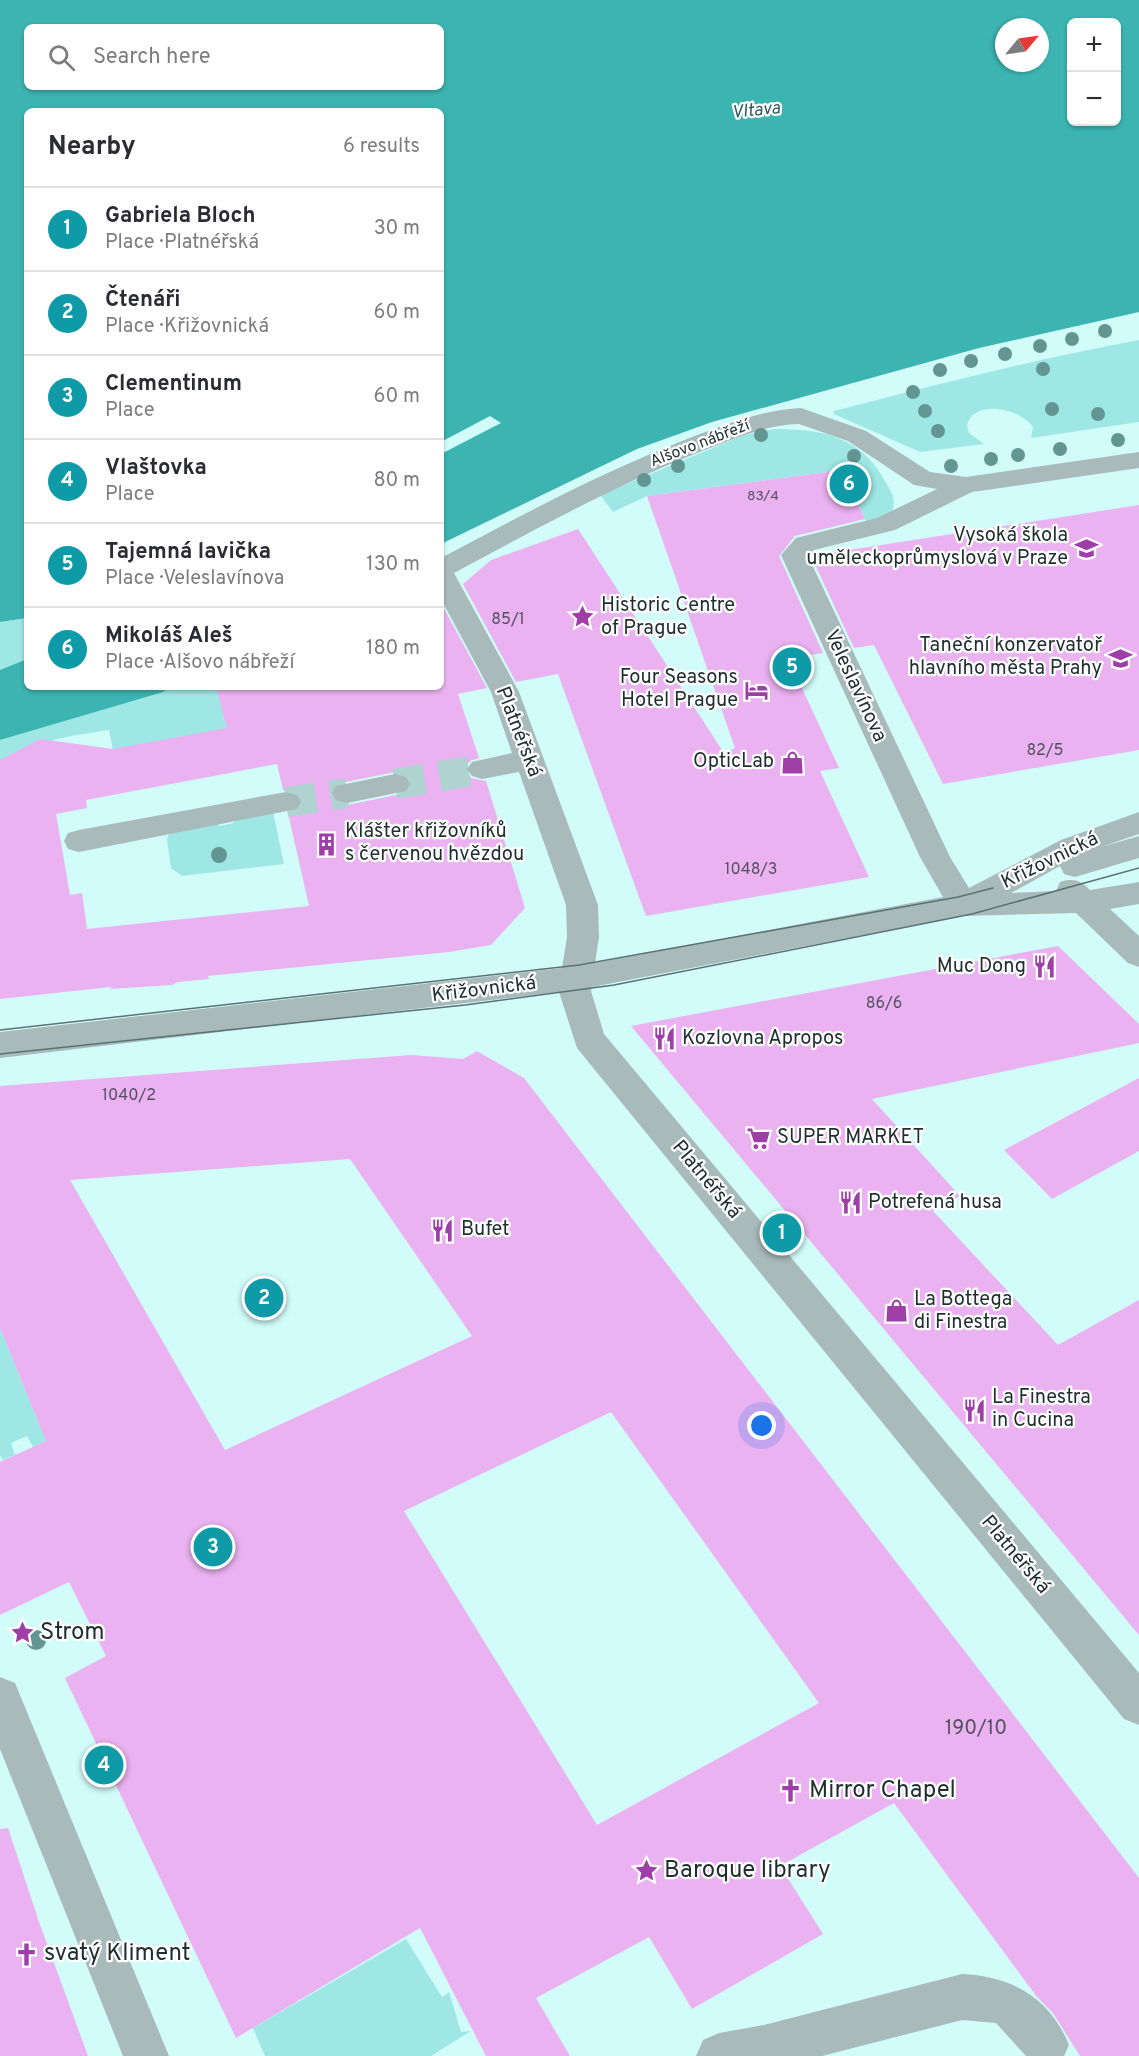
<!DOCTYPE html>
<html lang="en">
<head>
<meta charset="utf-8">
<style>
  body { margin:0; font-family:Overpass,sans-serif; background:#f2f2f3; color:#2b2b33 }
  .controls { position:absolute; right:18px; top:18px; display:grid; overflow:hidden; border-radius:9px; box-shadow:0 2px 4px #0004 }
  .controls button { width:54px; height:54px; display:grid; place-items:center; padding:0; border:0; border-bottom:2px solid #e1e1e2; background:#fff; color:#2b2b33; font:30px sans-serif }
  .compass { position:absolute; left:995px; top:18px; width:54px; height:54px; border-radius:50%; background:#fff; box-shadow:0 2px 4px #0004; rotate:61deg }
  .you { position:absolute; left:762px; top:1426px; width:21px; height:21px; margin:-15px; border:4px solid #fff; border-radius:50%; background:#1a73e8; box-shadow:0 0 0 9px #1a73e833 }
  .badge { display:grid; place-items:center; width:39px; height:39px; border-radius:50%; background:#9e3fa8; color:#fff; font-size:20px; font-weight:700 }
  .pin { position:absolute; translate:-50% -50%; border:3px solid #fff; box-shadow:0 2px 6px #0006 }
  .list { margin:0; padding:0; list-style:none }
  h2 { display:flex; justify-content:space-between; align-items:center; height:78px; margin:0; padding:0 24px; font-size:26px }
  h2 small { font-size:20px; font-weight:400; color:#7c7c81 }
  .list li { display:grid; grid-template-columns:39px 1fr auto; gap:18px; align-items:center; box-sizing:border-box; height:84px; padding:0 24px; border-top:2px solid #e1e1e2 }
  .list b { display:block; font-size:22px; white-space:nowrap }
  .list p { margin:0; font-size:20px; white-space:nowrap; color:#7c7c81 }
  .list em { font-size:20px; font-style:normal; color:#7c7c81 }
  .icon { flex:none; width:33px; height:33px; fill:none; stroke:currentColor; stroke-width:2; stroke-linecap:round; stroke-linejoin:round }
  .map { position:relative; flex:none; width:1139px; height:2056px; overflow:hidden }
  .search { position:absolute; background:#fff; box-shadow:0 2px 4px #0004; left:24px; top:24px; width:420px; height:66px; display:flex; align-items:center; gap:15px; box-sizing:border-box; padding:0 21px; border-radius:9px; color:#7c7c81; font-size:22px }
  .panel { position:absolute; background:#fff; box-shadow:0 2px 4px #0004; left:24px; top:108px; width:420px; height:582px; border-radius:9px }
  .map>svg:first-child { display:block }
  .green { fill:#9ee7e4 }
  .water { fill:#3cb4b1; fill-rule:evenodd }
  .pier { fill:#d2fcfa }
  .building { fill:#eab2f0; fill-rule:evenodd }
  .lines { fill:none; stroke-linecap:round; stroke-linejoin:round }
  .minor-tunnel { stroke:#aed3d1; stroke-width:30; stroke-dasharray:30 15; stroke-linecap:butt }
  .minor { fill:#a8bab9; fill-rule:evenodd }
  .tram { stroke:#5a7271; stroke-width:1.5 }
  .tree { fill:#639593 }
  .labels { text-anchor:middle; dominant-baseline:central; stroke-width:4.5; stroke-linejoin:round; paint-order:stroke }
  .far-number-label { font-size:14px; fill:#52505e }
  .far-street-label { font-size:16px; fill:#1f2f2e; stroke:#fff }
  .number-label { font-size:16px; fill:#52505e }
  .far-water-label { font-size:18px; font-style:italic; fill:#2a5b5a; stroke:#fff }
  .poi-label { font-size:20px; fill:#1f2f2e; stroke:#fff; text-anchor:start }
  .street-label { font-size:20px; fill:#1f2f2e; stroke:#fff }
  .near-number-label { font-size:20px; fill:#52505e }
  .near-poi-label { font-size:24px; fill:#1f2f2e; stroke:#fff; text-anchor:start }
</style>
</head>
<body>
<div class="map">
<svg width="1139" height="2056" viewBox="0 0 1139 2056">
  <rect width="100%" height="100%" fill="#d2fcfa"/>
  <path class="green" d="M 1139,340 L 1139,422 L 1031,438 L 1033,427 C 1021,409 974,398 967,425 L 969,433 L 984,444 L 920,452 L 834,414 L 834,411 C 935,385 1036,359 1139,340 Z
    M 774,429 C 823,429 860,436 885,481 C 891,492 897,499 892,511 L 867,523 L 842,470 L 647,496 L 613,512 L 600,495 L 744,435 Z
    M 27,618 L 27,659 L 0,670 L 0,622 Z
    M 174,687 L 216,687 L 230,728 L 113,750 L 109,730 C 69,736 34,741 0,762 L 0,740 Z
    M 273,812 L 284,864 L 182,876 L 171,868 L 167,839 L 169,834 L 218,823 L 220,826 L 234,823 L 234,820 Z
    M 0,1328 L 46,1441 L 33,1447 L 27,1436 L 11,1443 L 15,1455 L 3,1460 L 0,1455 Z
    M 406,1939 L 442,1997 L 449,1992 L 461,2032 L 471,2031 L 431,2056 L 265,2056 L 253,2028 Z"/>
  <path class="water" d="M 0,0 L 1139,0 L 1139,312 L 979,348 L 712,422 L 637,449 L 441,544 L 441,111 L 27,111 L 27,618 L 0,622 ZM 1072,22 L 1116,22 L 1116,122 L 1072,122 ZM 27,27 L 441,27 L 441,87 L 27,87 ZM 1004,27 L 1040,27 L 1040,63 L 1004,63 Z
    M 27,659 L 27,687 L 170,687 L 163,692 L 0,740 L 0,670 Z"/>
  <path class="pier" d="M 490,416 L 501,423 L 441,454 L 441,442 Z"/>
  <path class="building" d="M 842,470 L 865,519 L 795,536 L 779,556 L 823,653 L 788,658 L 839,768 L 820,771 L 869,877 L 646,916 L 558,674 L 516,682 L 463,584 L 491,560 L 578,529 L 724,753 L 735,748 L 647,496 Z
    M 1139,505 L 1139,750 L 943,784 L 874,645 L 854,648 L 811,556 Z
    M 442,605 L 487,688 L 458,694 L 479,758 L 470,761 L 465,769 L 471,778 L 486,781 L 525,908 L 491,945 L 449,952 L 208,976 L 209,979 L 178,982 L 172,985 L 110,989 L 111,987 L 0,999 L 0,760 L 40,739 L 113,749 L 227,728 L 216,687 L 441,687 ZM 277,764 L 283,790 L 298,793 L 303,801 L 299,810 L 288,813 L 309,906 L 87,929 L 82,893 L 70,895 L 56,814 L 87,808 L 86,800 ZM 395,772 L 407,775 L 412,783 L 406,793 L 347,805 L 335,802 L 330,794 L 336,784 Z
    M 1058,946 L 1139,1024 L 1139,1043 L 872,1099 L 960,1196 L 933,1211 L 1058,1345 L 1139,1300 L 1139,1635 L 631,1026 Z
    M 477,1051 L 524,1078 L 1139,1878 L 1139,2056 L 1080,2056 L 1053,2013 L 1037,1997 L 894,1803 L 780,1866 L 823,1934 L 692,2009 L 649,1937 L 536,1998 L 570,2056 L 486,2056 L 420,1928 L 236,2038 L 65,1678 L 106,1656 L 69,1582 L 0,1615 L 0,1462 L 46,1441 L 0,1328 L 0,1086 L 411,1055 L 463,1059 ZM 350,1159 L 472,1336 L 225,1450 L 70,1180 ZM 611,1412 L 819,1703 L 597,1825 L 404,1511 Z
    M 1139,1078 L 1139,1151 L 1052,1199 L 1004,1150 Z
    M 8,1828 L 39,1922 L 88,2056 L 0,2056 L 0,1829 Z"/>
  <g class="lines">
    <path class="minor-tunnel" d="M 395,784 L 482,769
      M 286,802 L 347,793"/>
    <path class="minor" d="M 801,408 L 866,431 L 930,472 L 966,477 L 1139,452 L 1139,468 L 972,492 L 895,530 L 814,550 L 808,556 L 950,857 L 969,888 L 1061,840 L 1139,812 L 1139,834 L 1101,847 L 1139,836 L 1139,858 L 1075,877 L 1064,874 L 1060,866 L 1011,893 L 1056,891 L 1060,882 C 1073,878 1080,880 1090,890 L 1139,882 L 1139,904 L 1110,909 L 1139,936 L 1139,967 L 1128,963 L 1076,913 L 963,916 L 592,987 L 591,991 L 604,1034 L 1139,1673 L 1139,1725 L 1124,1719 L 577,1048 L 559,992 L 0,1058 L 0,1032 L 562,968 L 567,937 L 566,905 L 519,772 L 482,779 L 472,776 L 467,769 L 472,762 L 512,753 L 491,692 L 441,599 L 441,558 C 522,515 602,472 687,439 C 725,425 760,410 801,408 ZM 799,424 L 848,441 L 914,485 L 937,489 L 877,518 L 796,538 L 781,555 L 920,857 L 943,897 L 595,963 L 599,937 L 598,905 L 519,692 L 454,573 C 536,529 616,485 702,451 C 734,439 764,425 799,424 Z
      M 395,774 L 406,777 L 410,784 L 406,791 L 347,803 L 336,800 L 332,793 L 336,786 Z
      M 286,792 L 297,795 L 301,802 L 297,809 L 79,852 L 68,849 L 64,841 L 68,833 L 79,830 Z
      M 0,1677 L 15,1683 L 169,2056 L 123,2056 L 0,1749 Z
      M 962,1974 C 1012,1976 1050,1998 1069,2045 L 1064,2056 L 1026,2056 L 996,2023 L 962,2020 L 822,2056 L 696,2056 L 703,2040 L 719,2033 L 764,2025 Z"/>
    <path class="tram" d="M 0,1030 L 579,965 L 958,897 L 993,888
      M 0,1054 L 465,1005 L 614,985 L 972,914 L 1139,868"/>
  </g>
  <g class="tree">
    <circle cx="1105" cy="331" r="7"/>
    <circle cx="1072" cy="339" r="7"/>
    <circle cx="1040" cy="346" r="7"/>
    <circle cx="1005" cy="354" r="7"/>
    <circle cx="971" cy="361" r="7"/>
    <circle cx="1043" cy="369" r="7"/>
    <circle cx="940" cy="370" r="7"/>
    <circle cx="913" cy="392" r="7"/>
    <circle cx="1052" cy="409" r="7"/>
    <circle cx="925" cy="411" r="7"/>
    <circle cx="1098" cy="414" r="7"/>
    <circle cx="938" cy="431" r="7"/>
    <circle cx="761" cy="435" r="7"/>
    <circle cx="1118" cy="440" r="7"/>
    <circle cx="1060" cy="449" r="7"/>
    <circle cx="1018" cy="455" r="7"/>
    <circle cx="854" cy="456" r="7"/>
    <circle cx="991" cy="459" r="7"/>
    <circle cx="678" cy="466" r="7"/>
    <circle cx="951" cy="466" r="7"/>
    <circle cx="644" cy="480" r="7"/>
    <circle cx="219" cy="855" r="8"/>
    <circle cx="36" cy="1640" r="10"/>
  </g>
  <defs>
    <symbol id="university-bare" viewBox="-9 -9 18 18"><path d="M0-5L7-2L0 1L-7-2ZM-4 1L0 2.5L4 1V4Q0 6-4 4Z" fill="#9e3fa8" stroke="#fff" stroke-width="2.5" paint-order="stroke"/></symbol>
    <symbol id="sight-bare" viewBox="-9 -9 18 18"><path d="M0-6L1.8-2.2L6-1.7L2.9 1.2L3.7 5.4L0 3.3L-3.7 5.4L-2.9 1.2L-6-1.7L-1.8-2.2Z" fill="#9e3fa8" stroke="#fff" stroke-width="2.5" paint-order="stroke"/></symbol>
    <symbol id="school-bare" viewBox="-9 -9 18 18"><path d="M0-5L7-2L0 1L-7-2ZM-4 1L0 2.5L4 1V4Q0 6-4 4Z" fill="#9e3fa8" stroke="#fff" stroke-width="2.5" paint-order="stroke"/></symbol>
    <symbol id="hotel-bare" viewBox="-9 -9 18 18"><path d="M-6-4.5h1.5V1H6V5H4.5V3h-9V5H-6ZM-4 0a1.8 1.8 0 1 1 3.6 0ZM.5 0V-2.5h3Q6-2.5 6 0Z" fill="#9e3fa8" stroke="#fff" stroke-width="2.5" paint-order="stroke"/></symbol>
    <symbol id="shop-bare" viewBox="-9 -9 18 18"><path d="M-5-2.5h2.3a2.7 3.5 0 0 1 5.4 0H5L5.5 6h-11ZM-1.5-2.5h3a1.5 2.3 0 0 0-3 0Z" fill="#9e3fa8" stroke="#fff" stroke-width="2.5" paint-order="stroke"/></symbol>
    <symbol id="building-bare" viewBox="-9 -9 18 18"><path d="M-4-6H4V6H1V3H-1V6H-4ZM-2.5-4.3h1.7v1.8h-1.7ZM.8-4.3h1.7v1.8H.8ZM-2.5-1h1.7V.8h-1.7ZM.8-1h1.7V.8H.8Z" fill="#9e3fa8" stroke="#fff" stroke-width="2.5" paint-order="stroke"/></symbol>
    <symbol id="restaurant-bare" viewBox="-9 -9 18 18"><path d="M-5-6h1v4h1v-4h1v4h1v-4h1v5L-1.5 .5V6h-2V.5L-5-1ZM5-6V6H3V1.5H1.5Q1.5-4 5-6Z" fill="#9e3fa8" stroke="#fff" stroke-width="2.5" paint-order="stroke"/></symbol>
    <symbol id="supermarket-bare" viewBox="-9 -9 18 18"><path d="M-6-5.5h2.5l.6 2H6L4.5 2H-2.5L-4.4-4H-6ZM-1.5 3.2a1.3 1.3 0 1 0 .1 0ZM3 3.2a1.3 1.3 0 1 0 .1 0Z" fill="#9e3fa8" stroke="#fff" stroke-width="2.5" paint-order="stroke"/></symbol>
    <symbol id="church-bare" viewBox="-9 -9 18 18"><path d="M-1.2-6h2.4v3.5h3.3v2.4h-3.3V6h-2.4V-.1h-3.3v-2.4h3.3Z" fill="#9e3fa8" stroke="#fff" stroke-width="2.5" paint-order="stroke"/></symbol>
  </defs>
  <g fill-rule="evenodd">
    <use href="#university-bare" x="1070" y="532" width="33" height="33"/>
    <use href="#sight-bare" x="566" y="600" width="33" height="33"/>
    <use href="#school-bare" x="1104" y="642" width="33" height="33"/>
    <use href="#hotel-bare" x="740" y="674" width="33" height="33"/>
    <use href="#shop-bare" x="776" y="746" width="33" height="33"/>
    <use href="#building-bare" x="310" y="828" width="33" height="33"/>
    <use href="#restaurant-bare" x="1028" y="950" width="33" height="33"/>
    <use href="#restaurant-bare" x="648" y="1022" width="33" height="33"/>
    <use href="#supermarket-bare" x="742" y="1122" width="33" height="33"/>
    <use href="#restaurant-bare" x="834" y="1186" width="33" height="33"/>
    <use href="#restaurant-bare" x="426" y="1214" width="33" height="33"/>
    <use href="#shop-bare" x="880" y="1294" width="33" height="33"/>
    <use href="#restaurant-bare" x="958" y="1394" width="33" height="33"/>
    <use href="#sight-bare" x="6" y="1616" width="33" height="33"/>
    <use href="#church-bare" x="774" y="1774" width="33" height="33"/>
    <use href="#sight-bare" x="630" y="1854" width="33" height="33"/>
    <use href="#church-bare" x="10" y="1938" width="33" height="33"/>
  </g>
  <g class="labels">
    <g class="far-number-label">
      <text x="763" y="496">83/4</text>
    </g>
    <g class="far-street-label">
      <text transform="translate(700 444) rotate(-21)">Alšovo nábřeží</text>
    </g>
    <g class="number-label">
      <text x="508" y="620">85/1</text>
      <text x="1045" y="751">82/5</text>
      <text x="751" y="870">1048/3</text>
      <text x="884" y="1004">86/6</text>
      <text x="129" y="1096">1040/2</text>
    </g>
    <g class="far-water-label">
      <text transform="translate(756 111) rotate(-6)">Vltava</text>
    </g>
    <g class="poi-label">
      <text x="1068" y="536" text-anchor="end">Vysoká škola<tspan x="1068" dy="23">uměleckoprůmyslová v Praze</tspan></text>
      <text x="601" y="606">Historic Centre<tspan x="601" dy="23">of Prague</tspan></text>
      <text x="1102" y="646" text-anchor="end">Taneční konzervatoř<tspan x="1102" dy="23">hlavního města Prahy</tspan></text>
      <text x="738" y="678" text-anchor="end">Four Seasons<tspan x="738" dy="23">Hotel Prague</tspan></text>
      <text x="774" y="762" text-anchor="end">OpticLab</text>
      <text x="345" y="832">Klášter křižovníků<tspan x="345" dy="23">s červenou hvězdou</tspan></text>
      <text x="1026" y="967" text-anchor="end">Muc Dong</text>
      <text x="682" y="1039">Kozlovna Apropos</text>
      <text x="777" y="1138">SUPER MARKET</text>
      <text x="868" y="1203">Potrefená husa</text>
      <text x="461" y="1230">Bufet</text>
      <text x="914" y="1300">La Bottega<tspan x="914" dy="23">di Finestra</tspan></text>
      <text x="992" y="1398">La Finestra<tspan x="992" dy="23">in Cucina</tspan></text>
    </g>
    <g class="street-label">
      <text transform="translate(855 686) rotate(65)">Veleslavínova</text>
      <text transform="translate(518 732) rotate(69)">Platnéřská</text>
      <text transform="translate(1050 861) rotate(-26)">Křižovnická</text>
      <text transform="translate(484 990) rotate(-7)">Křižovnická</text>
      <text transform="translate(706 1180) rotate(50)">Platnéřská</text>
      <text transform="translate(1015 1555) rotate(50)">Platnéřská</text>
    </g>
    <g class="near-number-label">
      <text x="976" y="1729">190/10</text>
    </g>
    <g class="near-poi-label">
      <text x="40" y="1633">Strom</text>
      <text x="809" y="1791">Mirror Chapel</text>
      <text x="664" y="1871">Baroque library</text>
      <text x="44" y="1954">svatý Kliment</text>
    </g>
  </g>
</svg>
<div class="controls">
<button>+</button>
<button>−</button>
</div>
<svg class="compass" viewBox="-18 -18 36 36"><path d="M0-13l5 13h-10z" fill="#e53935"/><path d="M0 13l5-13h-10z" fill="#7c7c81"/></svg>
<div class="you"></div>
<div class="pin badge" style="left:782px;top:1233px;background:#0f9aa8">1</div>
<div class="pin badge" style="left:264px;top:1298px;background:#0f9aa8">2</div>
<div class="pin badge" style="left:213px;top:1547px;background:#0f9aa8">3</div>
<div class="pin badge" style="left:104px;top:1765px;background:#0f9aa8">4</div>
<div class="pin badge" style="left:792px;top:667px;background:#0f9aa8">5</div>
<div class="pin badge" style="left:849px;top:484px;background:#0f9aa8">6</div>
<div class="search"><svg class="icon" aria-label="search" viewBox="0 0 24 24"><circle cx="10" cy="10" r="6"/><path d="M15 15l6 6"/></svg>Search here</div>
<section class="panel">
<h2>Nearby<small>6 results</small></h2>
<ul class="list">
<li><span class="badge" style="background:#0f9aa8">1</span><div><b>Gabriela Bloch</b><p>Place · Platnéřská</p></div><em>30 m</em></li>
<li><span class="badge" style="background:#0f9aa8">2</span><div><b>Čtenáři</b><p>Place · Křižovnická</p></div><em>60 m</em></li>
<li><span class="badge" style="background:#0f9aa8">3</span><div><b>Clementinum</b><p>Place</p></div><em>60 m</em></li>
<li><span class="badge" style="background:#0f9aa8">4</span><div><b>Vlaštovka</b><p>Place</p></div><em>80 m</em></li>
<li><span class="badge" style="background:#0f9aa8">5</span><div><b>Tajemná lavička</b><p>Place · Veleslavínova</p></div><em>130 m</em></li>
<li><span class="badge" style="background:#0f9aa8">6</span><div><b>Mikoláš Aleš</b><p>Place · Alšovo nábřeží</p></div><em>180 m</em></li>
</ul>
</section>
</div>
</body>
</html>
